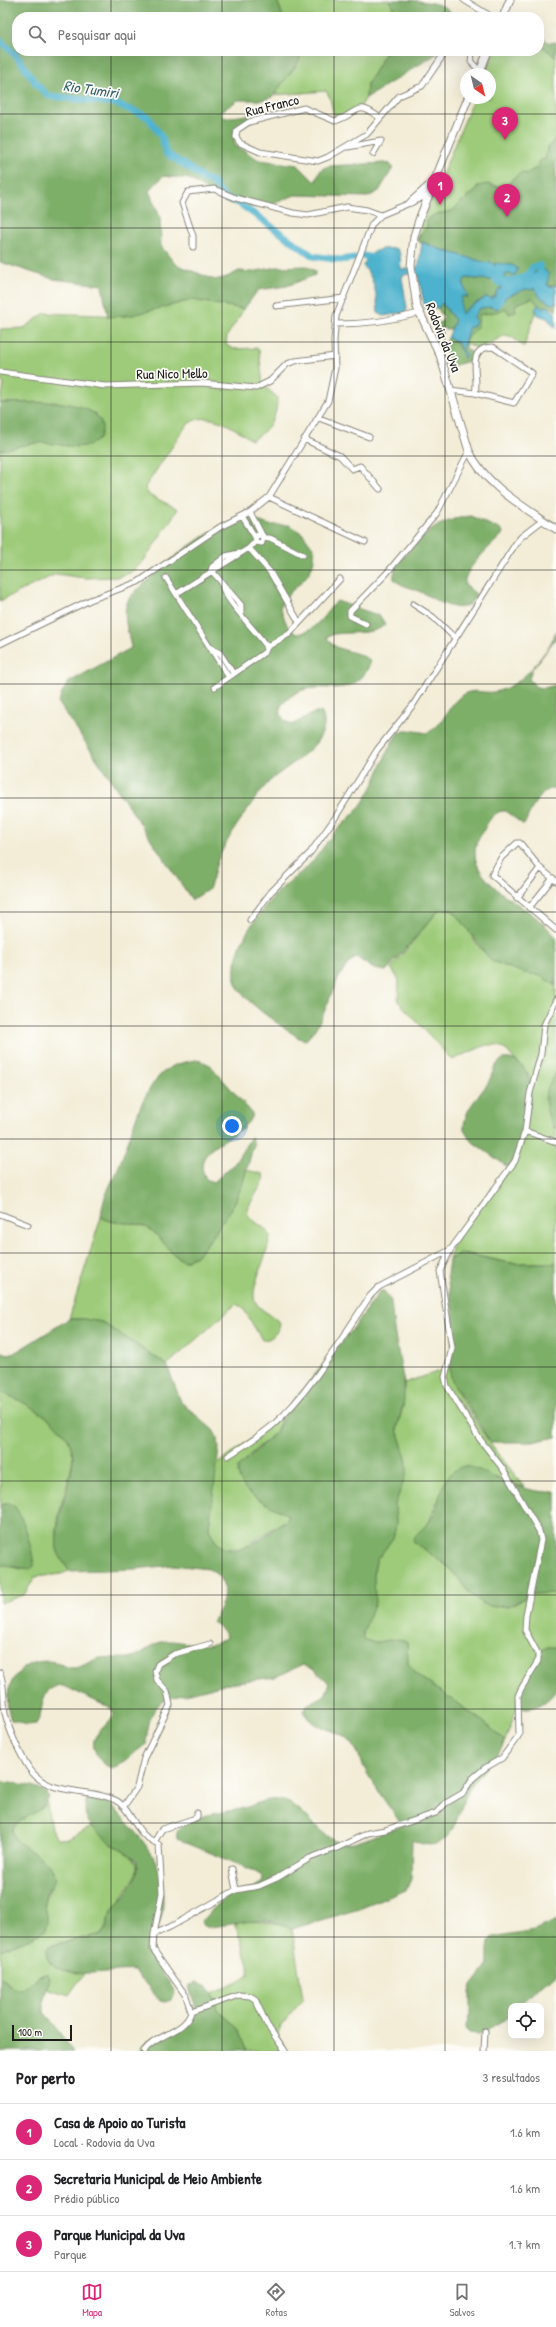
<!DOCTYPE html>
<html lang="pt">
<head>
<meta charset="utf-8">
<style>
  body { margin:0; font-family:"Patrick Hand",sans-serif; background:#f2f2f2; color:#202124 }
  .controls { position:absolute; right:12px; bottom:12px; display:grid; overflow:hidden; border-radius:8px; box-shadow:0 4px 16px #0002 }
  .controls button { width:36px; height:36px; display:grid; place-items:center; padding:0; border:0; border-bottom:1px solid #e0e0e0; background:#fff; color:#202124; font:20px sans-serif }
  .compass { position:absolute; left:460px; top:68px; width:36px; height:36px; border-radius:50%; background:#fff; box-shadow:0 4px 16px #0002; rotate:145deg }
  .scale { position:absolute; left:12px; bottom:10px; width:60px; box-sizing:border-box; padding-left:4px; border:2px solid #1c1c1c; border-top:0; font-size:11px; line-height:14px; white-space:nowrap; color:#1c1c1c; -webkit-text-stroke:3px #fdfcf7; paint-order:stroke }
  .you { position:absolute; left:232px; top:1126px; width:14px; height:14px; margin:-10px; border:3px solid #fff; border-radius:50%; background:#1a73e8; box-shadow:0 0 0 6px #1a73e833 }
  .badge { display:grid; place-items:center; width:26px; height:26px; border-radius:50%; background:#db2777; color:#fff; font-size:13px; font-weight:700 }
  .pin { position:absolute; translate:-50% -33px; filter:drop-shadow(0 1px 2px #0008) }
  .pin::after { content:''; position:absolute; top:21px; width:14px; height:12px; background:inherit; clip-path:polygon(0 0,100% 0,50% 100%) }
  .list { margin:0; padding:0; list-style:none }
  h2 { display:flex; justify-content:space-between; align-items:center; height:52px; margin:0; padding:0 16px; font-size:17px }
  h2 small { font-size:13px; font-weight:400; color:#757577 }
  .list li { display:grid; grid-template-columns:26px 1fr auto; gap:12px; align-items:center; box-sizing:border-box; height:56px; padding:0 16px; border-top:1px solid #e0e0e0 }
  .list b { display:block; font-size:15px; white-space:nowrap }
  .list p { margin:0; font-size:13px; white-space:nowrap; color:#757577 }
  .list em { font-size:13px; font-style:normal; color:#757577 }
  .icon { flex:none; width:22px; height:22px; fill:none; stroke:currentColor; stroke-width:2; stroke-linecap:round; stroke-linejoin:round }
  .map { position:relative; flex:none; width:556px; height:2051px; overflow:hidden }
  .search { position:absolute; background:#fff; box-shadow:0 4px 16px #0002; left:12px; right:12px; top:12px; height:44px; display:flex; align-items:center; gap:10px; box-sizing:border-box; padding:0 14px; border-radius:16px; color:#757577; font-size:15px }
  .sheet { height:220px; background:#fff }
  nav { display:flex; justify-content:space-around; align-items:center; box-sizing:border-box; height:56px; border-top:1px solid #e0e0e0; background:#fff; font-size:11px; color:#757577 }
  nav a { display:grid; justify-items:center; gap:2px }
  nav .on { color:#db2777 }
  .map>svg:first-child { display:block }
  .green { fill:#9dcb79; stroke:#5c744a }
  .forest { fill:#7eaf69; stroke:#4d6642 }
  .water { fill:#4eb2cd; stroke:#356774 }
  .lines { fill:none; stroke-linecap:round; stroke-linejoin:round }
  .river { stroke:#4eb2cd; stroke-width:7 }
  .street-casing { stroke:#88847a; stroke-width:7 }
  .secondary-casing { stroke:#88847a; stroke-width:9 }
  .street { stroke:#fff; stroke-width:5 }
  .secondary { stroke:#fff; stroke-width:7 }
  .grid { fill:none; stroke:#1c1c1c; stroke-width:1; stroke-opacity:0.55 }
  .labels { text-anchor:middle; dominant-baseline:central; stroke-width:3.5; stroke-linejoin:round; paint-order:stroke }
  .street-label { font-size:14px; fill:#1c1c1c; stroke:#fdfcf7 }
  .water-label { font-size:15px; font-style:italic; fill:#32606c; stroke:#fdfcf7 }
</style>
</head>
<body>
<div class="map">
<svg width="556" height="2051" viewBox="0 0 556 2051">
  <rect width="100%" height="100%" fill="#fdfcf7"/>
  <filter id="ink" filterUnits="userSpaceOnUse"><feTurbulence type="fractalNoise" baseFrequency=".025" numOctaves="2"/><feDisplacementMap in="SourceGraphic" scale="8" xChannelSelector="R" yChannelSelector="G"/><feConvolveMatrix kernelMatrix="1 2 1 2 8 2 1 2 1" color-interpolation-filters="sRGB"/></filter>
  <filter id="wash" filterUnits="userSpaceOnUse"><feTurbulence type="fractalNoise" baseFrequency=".012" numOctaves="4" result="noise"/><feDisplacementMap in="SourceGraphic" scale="16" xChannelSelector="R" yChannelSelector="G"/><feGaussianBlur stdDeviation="0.9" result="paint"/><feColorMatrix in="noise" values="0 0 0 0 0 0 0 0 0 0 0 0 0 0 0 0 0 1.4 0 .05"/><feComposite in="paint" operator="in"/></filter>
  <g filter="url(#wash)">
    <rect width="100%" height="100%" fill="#f3edd7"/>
    <path class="green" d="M 277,0 L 389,0 L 394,10 L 392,17 L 283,17 Z
      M 539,43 L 556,58 L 556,137 L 547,148 L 545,160 L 539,160 L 539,167 L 526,174 L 522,172 C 507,190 497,185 477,186 L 475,192 L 467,196 L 465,202 L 463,200 L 452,211 L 434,215 L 427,219 L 427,228 L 417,241 L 421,225 L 474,98 L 490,98 L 490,74 L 484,74 L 494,51 L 539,51 Z
      M 301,51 L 387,51 L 367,84 L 366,98 L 359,109 L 335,121 L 330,98 L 326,91 L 275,95 C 282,79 298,68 301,51 Z
      M 556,280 L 556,311 L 551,306 L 536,310 L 524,347 L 512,337 L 506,335 L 478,349 L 462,341 L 474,316 Z
      M 192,300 L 244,309 L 227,336 L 226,345 L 234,349 L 256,348 L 259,350 L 263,385 L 277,397 C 278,417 268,432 251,440 C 233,426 205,408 186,426 L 145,487 L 149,495 L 178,509 L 143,562 L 130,573 L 117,577 L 85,578 L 56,574 L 0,601 L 0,450 L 38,442 L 47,443 L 97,414 L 61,403 L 0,403 L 4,385 L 0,378 L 0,329 L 24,328 L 45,313 L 127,316 Z
      M 444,908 C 464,911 469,938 482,950 C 500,968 514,969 537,975 C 545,976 549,983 556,985 L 556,1072 L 552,1124 L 556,1131 L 556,1263 L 510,1263 L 465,1253 L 449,1259 L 458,1230 L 509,1168 L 529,1076 L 507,1051 L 498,1045 L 486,1045 L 452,1060 L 398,1001 L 399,980 L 391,968 L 439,910 Z
      M 246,1170 L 263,1174 L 264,1180 L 249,1206 L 247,1213 C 252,1223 265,1225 270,1235 C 270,1252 249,1288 255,1301 C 260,1312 274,1314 280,1324 C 279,1332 270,1341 262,1340 L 243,1308 L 236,1304 L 167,1365 L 102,1322 L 84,1319 L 69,1319 L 101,1217 C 116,1226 131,1220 146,1227 C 162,1234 167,1255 185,1261 L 196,1256 L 215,1234 Z
      M 449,1368 C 457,1405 501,1456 524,1487 L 494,1477 L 436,1503 L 429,1522 L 415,1543 L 436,1557 L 456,1574 L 500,1607 L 515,1604 L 532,1594 L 556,1593 L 556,1647 L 543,1649 L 517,1708 L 505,1741 L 485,1723 L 414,1673 L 408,1663 L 407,1642 C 394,1633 374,1650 363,1637 L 376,1561 L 387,1546 L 396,1526 L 395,1504 L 407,1462 L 397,1429 L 403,1407 L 404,1383 Z
      M 0,1392 C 24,1401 66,1423 72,1450 C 74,1459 71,1468 69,1477 C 63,1500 51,1531 60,1555 C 62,1561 66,1566 69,1571 L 61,1574 L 35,1577 L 24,1595 L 0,1603 L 0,1565 L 22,1569 L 6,1504 L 0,1505 Z
      M 283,1415 L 276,1432 L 247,1457 L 237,1473 L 246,1488 L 289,1515 L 289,1518 L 241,1549 L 224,1548 L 219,1545 L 210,1534 L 209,1527 L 216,1465 Z
      M 47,1804 L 51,1829 L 57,1838 L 68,1839 L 91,1826 L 114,1846 L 131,1856 L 137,1864 L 136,1876 L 109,1917 L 103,1934 L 52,1945 L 49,1962 C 59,1972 71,1973 85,1972 L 69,1995 L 46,1988 L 48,1984 L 43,1974 L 21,1990 L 13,1988 L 0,1976 L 0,1950 L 40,1934 L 45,1930 L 45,1898 L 56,1878 C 46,1852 15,1849 12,1830 C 19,1818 36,1814 47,1804 Z
      M 246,1921 L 284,1924 L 292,1929 L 303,1999 L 281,2026 L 278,2033 L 286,2051 L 248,2051 L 237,2029 L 218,2009 L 212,1993 L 238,1982 L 248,1975 L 248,1964 L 235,1922 Z"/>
    <path class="forest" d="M 0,0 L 277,0 L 283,17 L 17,17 L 17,51 L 301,51 L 300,59 L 295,67 L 272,97 L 262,100 L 238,100 L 220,112 L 224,118 L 248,115 L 251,118 L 234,132 L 235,145 L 259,160 L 298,165 L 315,182 L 320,170 L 328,166 L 384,163 L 390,164 L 393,168 L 379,191 L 368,197 L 295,195 L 271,205 L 244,207 L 224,202 L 190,179 L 163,176 L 149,191 L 160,217 L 161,246 L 175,264 L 215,280 L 227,277 L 239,271 L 252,272 L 277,267 L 307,266 L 315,271 L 315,275 L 287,286 L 258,290 L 244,309 L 192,300 L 133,315 L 108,317 L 102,285 L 53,279 L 0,262 Z
      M 389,0 C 406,0 452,0 452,17 L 392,17 L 394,10 Z
      M 539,27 L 542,37 L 549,43 L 556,42 L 556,58 L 539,43 Z
      M 387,51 L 441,51 L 366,98 L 367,84 Z
      M 556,137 L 556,284 L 549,286 L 539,268 L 537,269 L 535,273 L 527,273 L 524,280 L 502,285 L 492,299 L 486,297 C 478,303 468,305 462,314 L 459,306 L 463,295 L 467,298 L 463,282 L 466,278 L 491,280 L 498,279 L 500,281 L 506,274 L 495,263 L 495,266 L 439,249 L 423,242 L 420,243 L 418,241 C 420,234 421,232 427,228 L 427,219 L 434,215 L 452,211 L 463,200 L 465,202 L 467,196 L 475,192 L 478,186 L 488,184 L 496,187 L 502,186 L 509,184 L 513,178 L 522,172 L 526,174 L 538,167 L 538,162 L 542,159 L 545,160 L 547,150 Z
      M 535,288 L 539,296 L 551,304 L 556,302 L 556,309 L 546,306 L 541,308 L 532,298 L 515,305 L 516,312 L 509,314 L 506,308 C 497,313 488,313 479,315 L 478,326 L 465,341 L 466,348 L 475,355 L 473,360 L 455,365 L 451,369 L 449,367 L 448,357 L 444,351 L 448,338 C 455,340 457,342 459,349 L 464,352 L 462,350 L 465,337 L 469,327 L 476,322 L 474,315 L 479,308 L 491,307 L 497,309 L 504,302 L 505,297 L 526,289 Z
      M 441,303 L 455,320 L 451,329 L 447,330 L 442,327 L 440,335 L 438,324 L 444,319 L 438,309 Z
      M 54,402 C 75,404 113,411 99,439 C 82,454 59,442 39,443 C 26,443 13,449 0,450 L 0,403 Z
      M 471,516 L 503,531 L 502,535 C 493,544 461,571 465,585 L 476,594 C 466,622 435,599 419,591 C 410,587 400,586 394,579 C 390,564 428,530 441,524 C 450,520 461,517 471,516 Z
      M 250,518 L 269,525 L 289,525 L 303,534 L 314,549 C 318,579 288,587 280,607 L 287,625 L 296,634 C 317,632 324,613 337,601 L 380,616 L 385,624 C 375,637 341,630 327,636 L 328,640 C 339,654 359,649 371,662 C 368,668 365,675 359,680 C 335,699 307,673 281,706 C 279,716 284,721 292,725 L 316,712 L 322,713 C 335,742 287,765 270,781 C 254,797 225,841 217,862 C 214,871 213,880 209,889 L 192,900 L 58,702 L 63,691 L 69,682 L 131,648 C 129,635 122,615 127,603 C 129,596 136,591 141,587 C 167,560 212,524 250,518 Z
      M 556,631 L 556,638 L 532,669 L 529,679 L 536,687 L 544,688 L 556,685 L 554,708 L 556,714 L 556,788 C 538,789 531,811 524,825 L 505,811 C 495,810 489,820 485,828 C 480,836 475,844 475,853 C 475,881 515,901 534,916 C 542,922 549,929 556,937 L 556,985 L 538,975 L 524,973 L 491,961 L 455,912 L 451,909 L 439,910 L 386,971 L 374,969 L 356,957 C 330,976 331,1015 306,1040 L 299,1038 C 282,1026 238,999 235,980 C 230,947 262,907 284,886 C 291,880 298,875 305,869 C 317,858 325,843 336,831 C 344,822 354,815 361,805 C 378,783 382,755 398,733 L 409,730 L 427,733 C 444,726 447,706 461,696 C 473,687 482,694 494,692 C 520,688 548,655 556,631 Z
      M 503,1059 C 511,1058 516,1060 522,1066 C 543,1089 520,1143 509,1168 L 470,1140 L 464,1130 C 463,1110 478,1098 488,1083 C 493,1074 493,1065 503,1059 Z
      M 195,1060 L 202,1061 L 210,1065 L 252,1113 C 250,1138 184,1145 207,1180 L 214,1182 L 235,1163 L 251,1137 L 254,1144 L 242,1186 L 234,1204 L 206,1245 L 196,1256 L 185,1261 C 167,1255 162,1234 146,1227 C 131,1220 116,1226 101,1217 C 102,1196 113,1182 120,1163 C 132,1135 140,1090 166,1070 C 174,1064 185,1062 195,1060 Z
      M 556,1072 L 556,1131 C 549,1122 543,1103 546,1092 C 548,1085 553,1079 556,1072 Z
      M 461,1253 L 510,1263 L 556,1263 L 556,1437 L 532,1442 L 490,1442 L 452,1381 L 449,1368 L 454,1323 L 447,1275 L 449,1260 Z
      M 380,1291 L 384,1291 L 391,1301 L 394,1330 L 404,1383 L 404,1400 L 397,1429 L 407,1462 L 407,1473 L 395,1504 L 396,1526 L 393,1538 L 376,1561 L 374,1571 L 375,1603 L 363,1632 L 363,1637 C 374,1650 395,1633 407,1642 L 408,1663 L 414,1673 L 485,1723 L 505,1741 C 497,1760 480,1771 470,1788 C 456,1812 454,1860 412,1840 L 411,1879 L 406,1890 L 359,1909 L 292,1929 C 267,1913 237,1925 209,1927 L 203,1924 L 202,1920 C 210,1912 217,1904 226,1898 C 237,1891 254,1891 263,1881 L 262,1876 L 252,1870 L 177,1839 C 172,1816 227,1812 240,1809 C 257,1805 269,1795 287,1802 C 309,1811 321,1842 347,1844 C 357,1844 391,1829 402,1825 C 390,1808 377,1791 367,1773 C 361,1763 358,1749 349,1740 C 336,1727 311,1731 304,1711 L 307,1705 L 325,1695 L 329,1686 L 328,1682 L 314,1669 L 302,1665 L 275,1677 L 229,1683 L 166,1699 C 149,1710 148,1725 146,1744 L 115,1768 C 107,1768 104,1764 99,1758 C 83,1736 106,1730 114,1714 L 112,1709 L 64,1686 C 37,1685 46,1710 36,1724 L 27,1725 L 11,1720 C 0,1691 15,1661 48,1661 C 57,1661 65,1668 74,1668 C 83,1667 91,1660 100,1658 C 110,1656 123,1660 133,1657 C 145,1653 153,1642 166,1641 C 184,1640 211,1652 226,1637 L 225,1633 L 213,1622 L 223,1601 L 224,1587 L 219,1576 L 209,1569 L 173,1565 L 135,1569 L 69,1571 C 65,1564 59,1557 57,1549 C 55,1537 59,1522 61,1510 C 65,1493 73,1474 73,1456 C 72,1426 24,1401 0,1392 L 0,1351 L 8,1354 L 16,1352 L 69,1319 L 84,1319 L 102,1322 L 167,1365 L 181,1402 L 213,1430 L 218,1439 L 219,1449 L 209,1527 C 212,1542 225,1554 241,1549 C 252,1546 278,1526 289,1518 L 288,1515 C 270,1505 235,1493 238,1467 L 276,1432 L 292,1402 L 352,1330 Z
      M 464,1466 C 476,1467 485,1473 495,1478 C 514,1486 536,1493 556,1492 L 556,1593 L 532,1594 L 509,1606 L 494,1607 L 483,1604 L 470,1594 L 449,1567 L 415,1543 L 413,1539 C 417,1532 425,1528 430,1521 C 442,1502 438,1474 464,1466 Z
      M 6,1504 L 12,1504 C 23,1513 33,1552 34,1566 L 31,1569 L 0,1565 L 0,1505 Z
      M 547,1647 L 556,1647 L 556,1690 C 547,1704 533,1710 517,1708 L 517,1700 L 540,1652 Z
      M 0,1781 C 17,1786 38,1781 49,1797 C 43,1815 20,1815 12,1830 C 15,1849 46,1852 56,1877 C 55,1885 46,1889 45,1897 C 43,1912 54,1922 40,1934 L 0,1950 Z
      M 94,1794 C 106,1798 116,1810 124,1819 C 150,1849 164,1863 163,1905 C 163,1921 152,1935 152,1950 C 153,1966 169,1978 175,1993 L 171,2000 L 165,2002 L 160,2001 L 135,1971 C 109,1968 63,1984 47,1958 L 47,1948 L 52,1945 L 103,1934 C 107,1929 106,1923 109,1917 C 117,1901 145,1879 136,1860 C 118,1845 73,1828 88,1797 Z
      M 556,1921 L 556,1975 L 539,1986 L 519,2006 L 511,2006 L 511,2016 L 479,2034 L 469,2033 L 465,2029 L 470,2014 L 470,1992 L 472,1986 L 488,1965 L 488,1949 L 489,1941 L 493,1937 L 534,1930 Z
      M 47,1973 L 49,1978 L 44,1998 L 44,2012 L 73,2051 L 0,2051 L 0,1976 L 13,1988 L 21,1990 L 38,1977 Z
      M 196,1982 L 207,1987 L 212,1993 L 218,2009 L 237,2029 L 248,2051 L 139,2051 C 151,2031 179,2035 194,2019 L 196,2009 L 189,1987 Z"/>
    <path class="water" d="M 422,242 L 439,249 L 487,263 L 490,261 L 495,266 L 495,263 L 512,265 L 518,269 L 515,275 L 506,274 L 504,281 L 501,282 L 498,279 L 491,280 L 466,278 L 463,282 L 468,298 L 463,295 C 460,300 460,308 462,314 C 468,305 478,304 486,297 L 492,299 L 492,297 L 495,297 L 498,290 L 501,289 L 502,284 L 524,280 L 528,272 L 535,273 L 538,268 L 541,267 L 549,274 L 547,285 L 552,287 L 556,284 L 556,302 L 551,304 L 539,296 L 535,288 L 531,290 L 526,289 L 505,297 L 504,302 L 497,309 L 491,307 L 480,308 L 474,316 L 476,322 L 473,327 L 469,327 L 462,350 L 466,355 L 464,358 L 458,343 L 448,338 L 455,320 L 442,303 L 438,308 L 425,308 L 418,275 L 416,273 L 403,275 L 402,278 L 407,308 L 406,312 L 384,316 L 378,313 C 377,297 375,278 363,266 C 371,250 380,247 397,249 L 400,254 L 401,269 L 415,269 L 419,264 Z
      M 538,305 L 542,308 L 547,306 L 555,312 L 556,329 L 547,318 L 538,315 L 535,309 Z"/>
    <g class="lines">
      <path class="river" d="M 0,40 L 19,59 L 38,86 L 49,96 L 114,103 L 148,117 L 162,138 L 166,153 L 198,174 L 203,179 L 211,181 L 216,187
        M 220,192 L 224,198 L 237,202 L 313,256 L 340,260 L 354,258
        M 364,256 L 377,259
        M 491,273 L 499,283 L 503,283 L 526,277 L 533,267 L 539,265 L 542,276"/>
    </g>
  </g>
  <g filter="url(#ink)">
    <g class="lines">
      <defs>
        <path id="street" d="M 464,0 L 492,17
          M 472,51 L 471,62 L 480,71
          M 380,118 C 355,99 359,114 335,121 L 304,108 L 249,122 L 237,130 L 236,137 L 240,143 L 260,152 L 318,161 L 328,157 L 367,134 L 399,96 L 422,86 L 446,51
          M 348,147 L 381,141 L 373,154
          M 193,247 L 193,236 L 182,203 L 188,192 L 214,189 L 236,198 L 293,213 L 308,215 L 347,207 L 367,210 L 381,215
          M 276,306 L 344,298
          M 335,324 C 364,324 391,321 419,313
          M 0,372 L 105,386 L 201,383 L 256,388 L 270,381 L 287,364 L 295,361 L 335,356
          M 450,390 L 475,393 C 480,378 464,347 493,347 L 532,373 L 514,403 L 475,393
          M 319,418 L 369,437
          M 304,439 L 340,456 L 352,469 L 360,466 L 380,489
          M 269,497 L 365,542
          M 250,512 L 262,535
          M 242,516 L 255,537
          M 264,538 L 270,538 L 303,555
          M 249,548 L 270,572 L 299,622
          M 211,570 L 241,605 L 241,613
          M 211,570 L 212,567 L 226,556 L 239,553
          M 166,578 L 228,676
          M 222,585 C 223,598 258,633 267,647
          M 176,594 L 249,548 L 255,542 L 256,535 L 263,536 L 262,543 L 255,542
          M 413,604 L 433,617 L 455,638
          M 366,624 L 350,616 L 350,611 L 386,574 L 437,513 L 469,451
          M 0,644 L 90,600 L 138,582 L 220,527 L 250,512 L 269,497 L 328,401 L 335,368 L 334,341 L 336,316 L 372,224 L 381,215 L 429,195
          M 211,648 L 220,653 L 233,673
          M 215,687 L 265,652 L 267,647 L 289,634 L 340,579
          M 556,881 L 540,868 L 520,843 L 517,843 L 501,858 L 492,875 L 556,930
          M 517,898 L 540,868
          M 529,908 L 553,878
          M 250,920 L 271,892 L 310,853 L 335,818 L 377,750 L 413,705 L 516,543 L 521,537 L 543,520
          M 525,1131 L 556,1142
          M 0,1214 L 28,1225
          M 228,1456 C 243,1446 259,1437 273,1425 C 310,1393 342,1337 370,1296 L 379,1287 L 450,1250
          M 0,1673 C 5,1685 3,1700 5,1713 C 9,1730 19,1753 29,1768 C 48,1797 87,1787 115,1800 C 128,1806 133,1825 144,1835 C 148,1839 154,1841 159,1845 L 162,1893 L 154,1934 L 153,1949 L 186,1996 L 191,2012
          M 124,1806 L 137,1787 L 144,1758 L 170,1705 L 167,1691 L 157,1680 L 155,1671 L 158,1664 L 174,1654 L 210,1644
          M 154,1842 L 162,1829 L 193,1819 L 197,1817 L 197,1813
          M 232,1869 L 236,1890
          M 154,1934 L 170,1927 L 236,1890 L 259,1886 L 277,1878 L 310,1858 L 337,1848 L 368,1833 L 385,1830 L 436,1813 L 446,1803 L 463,1793 L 472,1779 L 485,1768 L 502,1758 L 519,1735 L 518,1696 L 521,1689 L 538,1661 L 538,1654 L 525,1630 L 526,1615 L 541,1540 L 539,1531 L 503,1469 L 479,1438 L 447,1386 L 445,1377 L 452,1348 L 440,1271 L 451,1249 L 515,1161 L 525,1131 L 530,1093 L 541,1054 L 544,1025 L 556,1000
          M 191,2012 L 239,1995 L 250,1996 L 255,1999 L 267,2025 L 285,2051
          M 144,2051 C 156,2034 185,2033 191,2012
          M 484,2051 L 485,2031"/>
        <path id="secondary" d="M 503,17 L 510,0
          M 479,74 L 488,51
          M 468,98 L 420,217 L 414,236 L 411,266 L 417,307 L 440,355 L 469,451 C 486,487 525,507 556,529
          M 411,202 L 432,183"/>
      </defs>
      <use href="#street" class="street-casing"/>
      <use href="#secondary" class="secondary-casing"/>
      <use href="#street" class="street"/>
      <use href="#secondary" class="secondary"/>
    </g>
  </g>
  <path class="grid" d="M 111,0 L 111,17M 222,0 L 222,17M 334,0 L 334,17M 445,0 L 445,17M 111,51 L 111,2051M 222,51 L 222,2051M 334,51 L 334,2051M 445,51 L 445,2051M 0,114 L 556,114M 0,228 L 556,228M 0,342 L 556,342M 0,456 L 556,456M 0,570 L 556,570M 0,684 L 556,684M 0,798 L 556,798M 0,912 L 556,912M 0,1026 L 556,1026M 0,1139 L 556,1139M 0,1253 L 556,1253M 0,1367 L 556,1367M 0,1481 L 556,1481M 0,1595 L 556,1595M 0,1709 L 556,1709M 0,1823 L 556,1823M 0,1937 L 556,1937"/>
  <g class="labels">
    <g class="street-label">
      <text transform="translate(272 105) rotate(-14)">Rua Franco</text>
      <text transform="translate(444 337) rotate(68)">Rodovia da Uva</text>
      <text transform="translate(172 373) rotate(-1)">Rua Nico Mello</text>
    </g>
    <g class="water-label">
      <text transform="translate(91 89) rotate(8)">Rio Tumiri</text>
    </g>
  </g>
</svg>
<div class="controls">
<button><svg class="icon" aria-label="locate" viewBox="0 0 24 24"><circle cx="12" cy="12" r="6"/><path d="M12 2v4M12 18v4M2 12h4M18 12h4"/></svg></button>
</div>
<svg class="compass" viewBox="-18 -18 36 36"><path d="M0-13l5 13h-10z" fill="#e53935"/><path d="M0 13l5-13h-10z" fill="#757577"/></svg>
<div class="scale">100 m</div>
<div class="you"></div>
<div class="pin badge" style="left:440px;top:205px">1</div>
<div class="pin badge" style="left:507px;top:217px">2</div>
<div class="pin badge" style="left:505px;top:140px">3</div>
<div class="search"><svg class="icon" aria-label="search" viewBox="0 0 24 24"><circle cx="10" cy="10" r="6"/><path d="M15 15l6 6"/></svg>Pesquisar aqui</div>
</div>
<section class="sheet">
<h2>Por perto<small>3 resultados</small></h2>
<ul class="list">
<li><span class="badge">1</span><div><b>Casa de Apoio ao Turista</b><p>Local · Rodovia da Uva</p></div><em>1.6 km</em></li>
<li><span class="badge">2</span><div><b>Secretaria Municipal de Meio Ambiente</b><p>Prédio público</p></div><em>1.6 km</em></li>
<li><span class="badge">3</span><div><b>Parque Municipal da Uva</b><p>Parque</p></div><em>1.7 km</em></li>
</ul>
</section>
<nav>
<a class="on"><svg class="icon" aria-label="map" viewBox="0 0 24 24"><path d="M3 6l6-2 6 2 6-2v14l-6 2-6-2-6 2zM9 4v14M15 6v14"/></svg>Mapa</a>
<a><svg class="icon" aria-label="directions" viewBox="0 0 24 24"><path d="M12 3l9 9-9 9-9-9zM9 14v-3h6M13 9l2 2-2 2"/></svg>Rotas</a>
<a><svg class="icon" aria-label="saved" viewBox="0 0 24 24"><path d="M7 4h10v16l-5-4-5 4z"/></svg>Salvos</a>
</nav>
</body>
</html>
